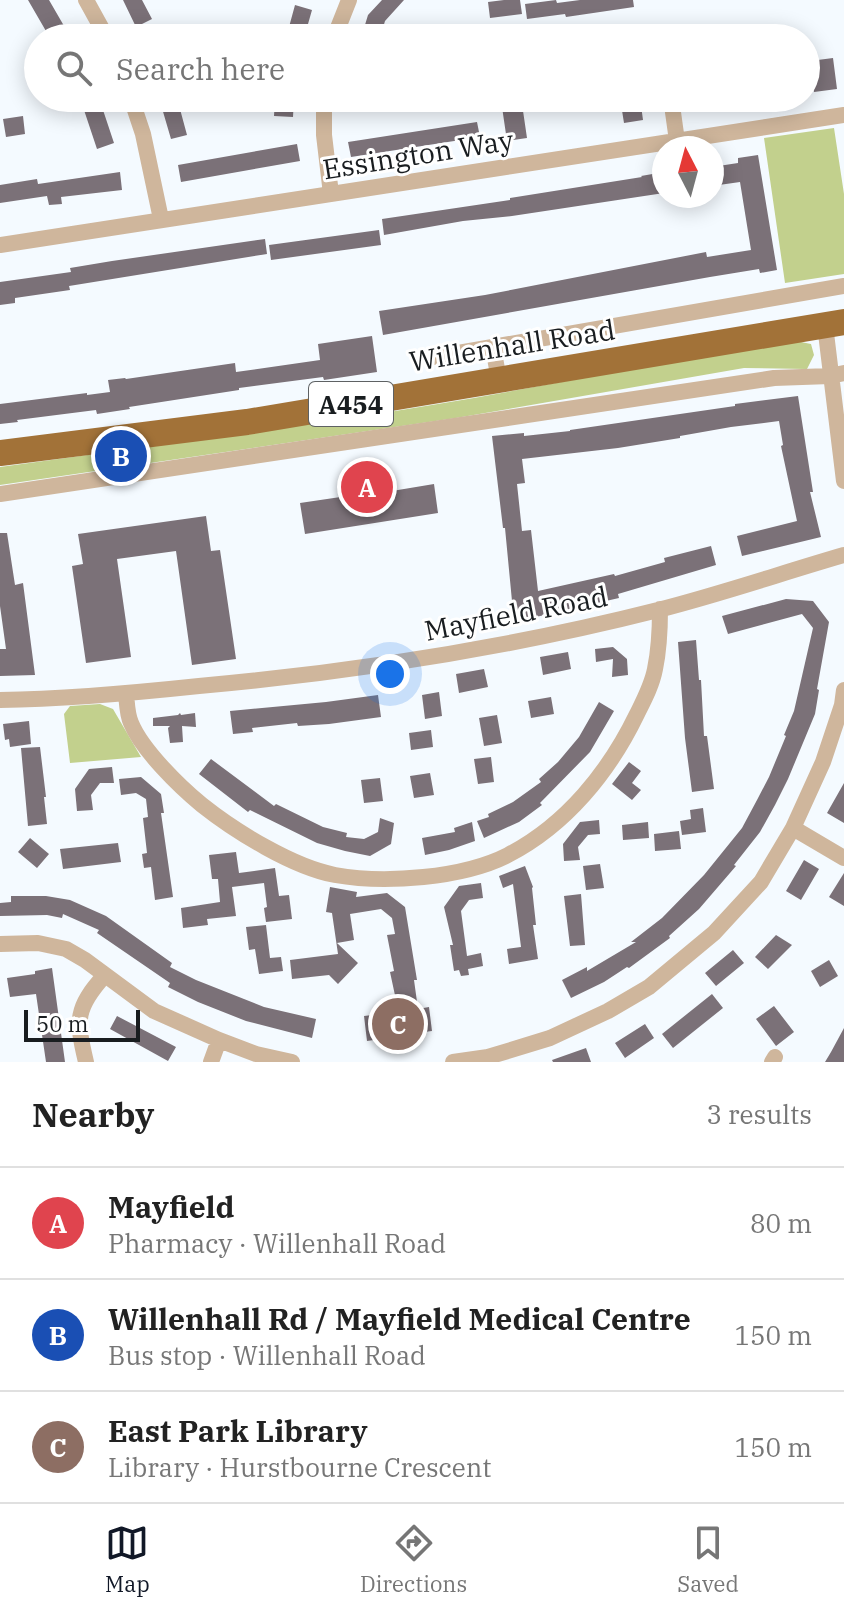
<!DOCTYPE html>
<html lang="en">
<head>
<meta charset="utf-8">
<style>
  body { margin:0; font-family:"IBM Plex Serif",serif; background:#f6f6f6; color:#222 }
  .compass { position:absolute; left:652px; top:136px; width:72px; height:72px; border-radius:50%; background:#fff; box-shadow:0 4px 20px #0003; rotate:354deg }
  .scale { position:absolute; left:24px; bottom:20px; width:116px; box-sizing:border-box; padding-left:8px; border:4px solid #191d20; border-top:0; font-size:22px; line-height:28px; white-space:nowrap; color:#191d20; -webkit-text-stroke:6px #fff; paint-order:stroke }
  .you { position:absolute; left:390px; top:674px; width:28px; height:28px; margin:-20px; border:6px solid #fff; border-radius:50%; background:#1a73e8; box-shadow:0 0 0 12px #1a73e833 }
  .badge { display:grid; place-items:center; width:52px; height:52px; border-radius:50%; background:#111827; color:#fff; font-size:26px; font-weight:700 }
  .pin { position:absolute; translate:-50% -50%; border:4px solid #fff; box-shadow:0 2px 8px #0006 }
  .list { margin:0; padding:0; list-style:none }
  h2 { display:flex; justify-content:space-between; align-items:center; height:104px; margin:0; padding:0 32px; font-size:34px }
  h2 small { font-size:26px; font-weight:400; color:#767676 }
  .list li { display:grid; grid-template-columns:52px 1fr auto; gap:24px; align-items:center; box-sizing:border-box; height:112px; padding:0 32px; border-top:2px solid #e0e0e0 }
  .list b { display:block; font-size:30px; white-space:nowrap }
  .list p { margin:0; font-size:26px; white-space:nowrap; color:#767676 }
  .list em { font-size:26px; font-style:normal; color:#767676 }
  .icon { flex:none; width:44px; height:44px; fill:none; stroke:currentColor; stroke-width:2; stroke-linecap:round; stroke-linejoin:round }
  .map { position:relative; flex:none; width:844px; height:1062px; overflow:hidden }
  .search { position:absolute; background:#fff; box-shadow:0 4px 20px #0003; left:24px; right:24px; top:24px; height:88px; display:flex; align-items:center; gap:20px; box-sizing:border-box; padding:0 28px; border-radius:44px; color:#767676; font-size:30px }
  .sheet { height:440px; background:#fff }
  nav { display:flex; justify-content:space-around; align-items:center; box-sizing:border-box; height:112px; border-top:2px solid #e0e0e0; background:#fff; font-size:22px; color:#767676 }
  nav a { display:grid; justify-items:center; gap:4px }
  nav .on { color:#111827 }
  .map>svg:first-child { display:block }
  .green { fill:#c2d08d }
  .building { fill:#7b7178 }
  .lines { fill:none; stroke-linecap:round; stroke-linejoin:round }
  .minor { stroke:#cfb69c; stroke-width:16 }
  .trunk { stroke:#a27238; stroke-width:26 }
  .labels { text-anchor:middle; dominant-baseline:central; stroke-width:6; stroke-linejoin:round; paint-order:stroke }
  .shield { fill:#fff; stroke:#5e6163; stroke-width:2 }
  .shield-label { font-size:26px; font-weight:bold; fill:#191d20 }
  .street-label { font-size:28px; fill:#191d20; stroke:#fff }
</style>
</head>
<body>
<div class="map">
<svg width="844" height="1062" viewBox="0 0 844 1062">
  <rect width="100%" height="100%" fill="#f4faff"/>
  <path class="green" d="M 834,128 L 844,194 L 844,274 L 785,283 L 764,138 Z
    M 796,341 L 811,344 L 814,355 L 807,369 L 744,368 L 456,418 L 0,485 L 0,467 C 146,447 293,428 438,404 C 557,384 676,359 796,341 Z
    M 100,704 L 113,709 L 141,757 L 70,763 L 64,714 L 70,706 Z"/>
  <path class="building" d="M 28,0 L 49,0 L 71,38 L 50,38 Z
    M 123,0 L 142,0 L 152,19 L 136,27 Z
    M 382,0 L 404,0 L 385,21 L 380,38 L 361,38 L 368,15 Z
    M 504,0 L 520,0 L 522,14 L 490,18 L 488,2 Z
    M 556,0 L 557,3 L 580,0 L 633,0 L 634,7 L 566,17 L 565,14 L 527,19 L 525,4 Z
    M 295,5 L 312,10 L 304,38 L 286,38 Z
    M 703,25 L 705,38 L 664,38 L 664,31 Z
    M 833,58 L 837,89 L 814,92 L 810,61 Z
    M 80,98 L 99,98 L 114,143 L 97,149 Z
    M 159,98 L 177,98 L 187,135 L 171,139 Z
    M 275,98 L 294,98 L 293,117 L 274,116 Z
    M 620,98 L 640,98 L 643,120 L 624,123 Z
    M 697,98 L 735,98 L 735,105 L 699,111 Z
    M 522,104 L 527,138 L 507,141 L 502,107 Z
    M 23,116 L 25,134 L 6,137 L 3,119 Z
    M 477,122 L 480,137 L 351,157 L 348,142 Z
    M 297,144 L 300,161 L 181,182 L 178,165 Z
    M 758,155 L 777,270 L 760,273 L 759,269 L 710,277 L 383,335 L 379,311 L 485,295 L 706,252 L 707,257 L 751,250 L 740,182 L 712,186 L 712,167 L 738,163 L 738,158 Z
    M 120,172 L 122,190 L 61,197 L 62,204 L 49,205 L 47,196 L 0,203 L 0,185 L 37,179 L 38,184 Z
    M 664,172 L 664,193 L 512,216 L 463,221 L 384,235 L 382,219 L 510,200 L 510,198 L 642,177 L 641,176 Z
    M 379,230 L 381,245 L 271,260 L 269,245 Z
    M 265,239 L 267,254 L 69,286 L 70,290 L 15,298 L 15,303 L 0,305 L 0,282 L 71,272 L 70,268 L 112,261 Z
    M 372,336 L 377,372 L 324,380 L 323,377 L 239,388 L 239,390 L 129,407 L 130,409 L 97,414 L 96,410 L 17,420 L 18,422 L 0,424 L 0,404 L 87,393 L 87,395 L 110,392 L 108,380 L 125,378 L 126,379 L 235,363 L 236,372 L 320,360 L 318,344 Z
    M 798,396 L 813,492 L 810,492 L 821,537 L 742,556 L 737,536 L 797,521 L 781,446 L 783,445 L 779,421 L 731,427 L 680,436 L 680,438 L 618,448 L 522,459 L 525,483 L 517,484 L 522,531 L 531,530 L 538,591 L 614,574 L 615,576 L 665,562 L 664,558 L 711,546 L 716,565 L 618,594 L 619,598 L 514,622 L 505,528 L 503,528 L 492,436 L 524,433 L 524,436 L 570,431 L 570,430 L 735,406 L 735,404 Z
    M 378,482 L 380,493 L 434,484 L 438,513 L 305,534 L 300,503 L 354,495 L 353,486 Z
    M 206,516 L 211,551 L 220,550 L 236,659 L 192,665 L 176,551 L 117,559 L 131,657 L 86,663 L 72,566 L 83,564 L 78,534 Z
    M 0,533 L 7,533 L 15,585 L 23,583 L 35,675 L 0,676 L 0,649 L 6,649 L 0,606 Z
    M 786,599 L 813,601 L 829,622 L 817,689 L 819,690 L 815,714 L 788,779 L 775,805 L 760,832 L 734,865 L 736,866 L 699,909 L 669,936 L 670,938 L 629,968 L 627,967 L 604,982 L 571,998 L 562,980 L 587,967 L 587,971 L 636,942 L 631,942 L 662,918 L 704,875 L 742,828 L 757,800 L 769,777 L 786,736 L 784,735 L 794,711 L 813,628 L 802,614 L 728,634 L 722,616 Z
    M 696,640 L 699,680 L 701,680 L 704,736 L 707,736 L 714,789 L 692,792 L 685,738 L 678,642 Z
    M 613,647 L 627,659 L 628,675 L 612,677 L 613,659 L 596,662 L 595,649 Z
    M 568,652 L 571,669 L 543,675 L 540,657 Z
    M 484,669 L 488,687 L 459,693 L 456,674 Z
    M 439,692 L 442,716 L 425,719 L 422,695 Z
    M 378,695 L 381,717 L 329,724 L 298,726 L 297,723 L 252,728 L 253,732 L 233,734 L 230,711 L 326,702 Z
    M 551,697 L 554,714 L 531,718 L 528,701 Z
    M 599,702 L 614,711 L 590,752 L 540,803 L 542,805 L 519,822 L 484,838 L 477,821 L 489,817 L 488,814 L 513,802 L 541,782 L 539,779 L 558,762 L 579,737 Z
    M 180,713 L 181,715 L 195,713 L 196,727 L 182,726 L 183,742 L 170,743 L 168,728 L 170,726 L 153,726 L 153,718 L 178,715 Z
    M 497,715 L 502,743 L 484,746 L 479,718 Z
    M 29,721 L 31,744 L 10,747 L 9,739 L 5,740 L 3,724 Z
    M 431,730 L 433,747 L 411,750 L 409,733 Z
    M 40,747 L 46,797 L 44,797 L 47,824 L 28,826 L 21,748 Z
    M 491,757 L 494,782 L 478,784 L 474,759 Z
    M 211,759 L 274,806 L 276,804 L 323,827 L 347,833 L 346,837 L 364,839 L 378,832 L 380,818 L 394,823 L 391,844 L 370,856 L 345,851 L 317,843 L 250,810 L 248,812 L 199,774 Z
    M 629,762 L 641,771 L 632,783 L 641,790 L 632,800 L 612,784 Z
    M 112,767 L 114,783 L 100,783 L 91,795 L 93,810 L 77,811 L 75,789 L 89,769 Z
    M 430,773 L 434,795 L 414,798 L 410,776 Z
    M 141,777 L 161,794 L 164,813 L 161,813 L 173,897 L 155,900 L 151,867 L 144,868 L 142,854 L 147,853 L 143,818 L 148,817 L 146,799 L 136,793 L 121,795 L 119,779 Z
    M 380,778 L 383,801 L 364,803 L 361,780 Z
    M 844,783 L 844,823 L 827,813 Z
    M 703,808 L 706,832 L 682,835 L 680,821 L 691,819 L 690,810 Z
    M 599,820 L 600,834 L 588,835 L 578,847 L 580,860 L 564,861 L 563,844 L 580,822 Z
    M 472,822 L 475,841 L 449,850 L 425,855 L 422,838 L 455,832 L 454,828 Z
    M 648,822 L 649,838 L 623,840 L 622,825 Z
    M 679,831 L 681,849 L 655,851 L 654,834 Z
    M 30,838 L 49,854 L 37,868 L 18,852 Z
    M 118,843 L 121,862 L 63,869 L 60,849 Z
    M 236,852 L 239,873 L 275,868 L 279,896 L 289,895 L 292,919 L 266,922 L 264,908 L 267,907 L 264,883 L 232,887 L 236,916 L 207,919 L 208,925 L 183,928 L 181,908 L 220,902 L 218,879 L 212,879 L 209,855 Z
    M 804,860 L 819,869 L 801,900 L 786,891 Z
    M 600,864 L 604,888 L 586,890 L 583,866 Z
    M 525,866 L 533,887 L 532,888 L 536,925 L 533,925 L 538,959 L 509,964 L 507,949 L 521,947 L 513,884 L 503,888 L 499,876 Z
    M 844,873 L 844,906 L 829,897 Z
    M 481,883 L 483,898 L 469,900 L 461,911 L 467,956 L 481,953 L 483,966 L 468,969 L 469,975 L 461,976 L 459,970 L 454,971 L 450,945 L 453,945 L 444,907 L 459,886 Z
    M 330,887 L 357,892 L 356,897 L 387,893 L 405,907 L 417,980 L 414,980 L 418,1009 L 429,1007 L 432,1031 L 416,1033 L 416,1040 L 403,1042 L 402,1036 L 367,1041 L 364,1016 L 381,1014 L 380,1007 L 395,1005 L 396,1000 L 390,972 L 394,971 L 387,935 L 395,934 L 392,918 L 381,909 L 350,914 L 354,940 L 337,943 L 358,963 L 338,984 L 329,975 L 292,979 L 290,960 L 338,954 L 332,913 L 326,912 Z
    M 581,894 L 585,945 L 570,946 L 564,896 Z
    M 11,896 L 46,896 L 70,900 L 106,916 L 172,963 L 170,967 L 196,980 L 264,1007 L 316,1019 L 312,1038 L 246,1021 L 198,1002 L 168,987 L 170,983 L 97,933 L 99,930 L 63,914 L 62,918 L 47,915 L 0,916 L 0,903 L 11,902 Z
    M 266,925 L 270,958 L 281,957 L 283,971 L 259,974 L 255,949 L 249,950 L 246,927 Z
    M 776,935 L 792,945 L 768,969 L 755,957 Z
    M 733,950 L 744,963 L 716,986 L 705,973 Z
    M 829,960 L 838,976 L 820,987 L 811,971 Z
    M 52,968 L 65,1062 L 46,1062 L 36,994 L 10,997 L 7,978 L 35,974 L 35,971 Z
    M 712,994 L 723,1008 L 673,1048 L 662,1034 Z
    M 774,1006 L 794,1032 L 776,1046 L 756,1019 Z
    M 117,1016 L 176,1047 L 168,1061 L 110,1029 Z
    M 645,1024 L 654,1038 L 625,1058 L 615,1043 Z
    M 844,1028 L 844,1062 L 825,1062 L 831,1052 Z
    M 586,1048 L 591,1062 L 553,1062 L 552,1060 Z"/>
  <g class="lines">
    <path class="minor" d="M 86,0 L 107,38
      M 334,38 L 349,0
      M 131,98 L 143,134 L 161,219
      M 324,98 L 324,135 L 331,194
      M 671,98 L 677,141
      M 0,245 L 844,115
      M 825,325 L 844,481
      M 493,347 L 499,380
      M 435,357 L 844,286
      M 0,494 L 774,378 L 830,376 L 844,373
      M 126,693 C 127,703 127,714 131,723 C 142,750 180,787 202,805 C 236,832 293,867 335,875 C 385,884 463,878 508,855 C 566,825 609,772 637,714 C 644,700 652,685 655,669 C 659,650 660,629 660,609
      M 0,700 C 67,699 133,693 199,686 C 354,672 508,648 658,610 C 721,594 782,573 844,555
      M 793,828 L 844,858
      M 0,944 L 38,943 L 66,949 L 85,960 L 154,1011 L 219,1040 L 256,1054 L 292,1062
      M 86,1062 C 76,1020 75,1008 105,975
      M 211,1062 L 219,1040
      M 453,1062 L 488,1057 L 550,1038 L 608,1011 L 649,987 L 714,933 L 761,882 L 793,828 L 823,762 L 842,705 L 844,690
      M 772,1062 L 775,1057"/>
    <path class="trunk" d="M 0,453 L 247,422 L 844,322"/>
  </g>
  <g class="labels">
    <rect class="shield" x="309" y="382" width="84" height="44" rx="6"/>
    <g class="shield-label">
      <text x="351" y="404">A454</text>
    </g>
    <g class="street-label">
      <text transform="translate(418 154) rotate(-9)">Essington Way</text>
      <text transform="translate(512 345) rotate(-9)">Willenhall Road</text>
      <text transform="translate(516 613) rotate(-11)">Mayfield Road</text>
    </g>
  </g>
</svg>
<svg class="compass" viewBox="-18 -18 36 36"><path d="M0-13l5 13h-10z" fill="#e53935"/><path d="M0 13l5-13h-10z" fill="#767676"/></svg>
<div class="scale">50 m</div>
<div class="you"></div>
<div class="pin badge" style="left:367px;top:487px;background:#e0444e">A</div>
<div class="pin badge" style="left:121px;top:456px;background:#1a4fb4">B</div>
<div class="pin badge" style="left:398px;top:1024px;background:#8d6e63">C</div>
<div class="search"><svg class="icon" aria-label="search" viewBox="0 0 24 24"><circle cx="10" cy="10" r="6"/><path d="M15 15l6 6"/></svg>Search here</div>
</div>
<section class="sheet">
<h2>Nearby<small>3 results</small></h2>
<ul class="list">
<li><span class="badge" style="background:#e0444e">A</span><div><b>Mayfield</b><p>Pharmacy · Willenhall Road</p></div><em>80 m</em></li>
<li><span class="badge" style="background:#1a4fb4">B</span><div><b>Willenhall Rd / Mayfield Medical Centre</b><p>Bus stop · Willenhall Road</p></div><em>150 m</em></li>
<li><span class="badge" style="background:#8d6e63">C</span><div><b>East Park Library</b><p>Library · Hurstbourne Crescent</p></div><em>150 m</em></li>
</ul>
</section>
<nav>
<a class="on"><svg class="icon" aria-label="map" viewBox="0 0 24 24"><path d="M3 6l6-2 6 2 6-2v14l-6 2-6-2-6 2zM9 4v14M15 6v14"/></svg>Map</a>
<a><svg class="icon" aria-label="directions" viewBox="0 0 24 24"><path d="M12 3l9 9-9 9-9-9zM9 14v-3h6M13 9l2 2-2 2"/></svg>Directions</a>
<a><svg class="icon" aria-label="saved" viewBox="0 0 24 24"><path d="M7 4h10v16l-5-4-5 4z"/></svg>Saved</a>
</nav>
</body>
</html>
